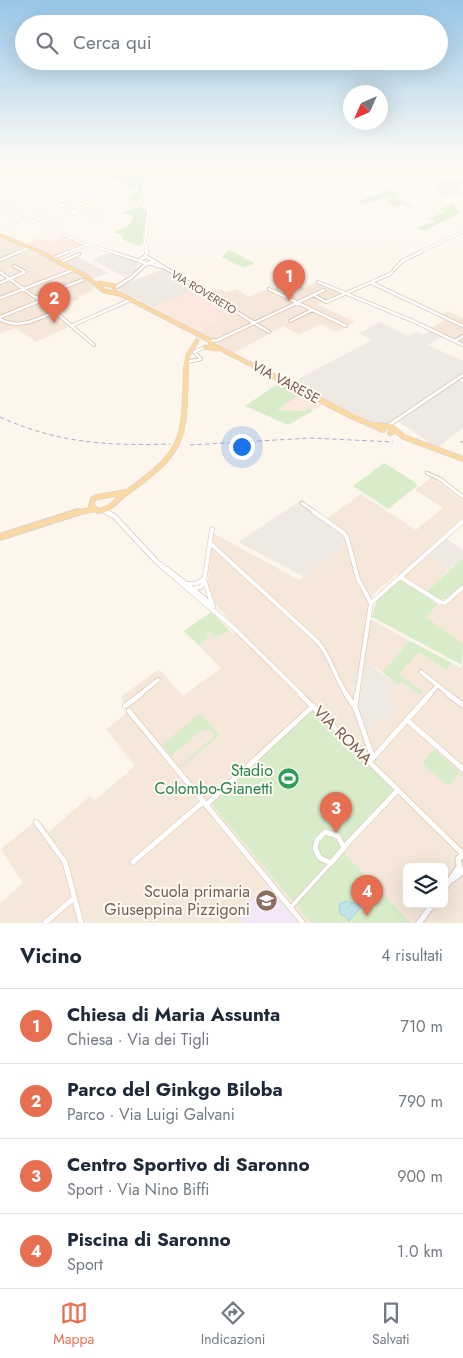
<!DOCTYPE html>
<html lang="it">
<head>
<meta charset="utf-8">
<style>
  body { margin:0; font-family:Jost,sans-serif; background:#f2f2f3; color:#1f2937 }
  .controls { position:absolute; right:15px; bottom:15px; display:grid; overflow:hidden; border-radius:8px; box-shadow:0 5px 20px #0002 }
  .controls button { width:45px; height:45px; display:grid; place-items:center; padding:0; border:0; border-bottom:1px solid #e0e1e3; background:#fff; color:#1f2937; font:25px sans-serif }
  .compass { position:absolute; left:343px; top:85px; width:45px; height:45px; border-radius:50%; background:#fff; box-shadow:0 5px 20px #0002; rotate:225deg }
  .you { position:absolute; left:241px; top:446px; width:18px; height:18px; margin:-12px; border:4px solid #fff; border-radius:50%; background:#1a73e8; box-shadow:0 0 0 8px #1a73e833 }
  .badge { display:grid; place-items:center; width:32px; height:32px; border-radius:50%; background:#e76f51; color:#fff; font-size:16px; font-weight:700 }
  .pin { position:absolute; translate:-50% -41px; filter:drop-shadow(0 1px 2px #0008) }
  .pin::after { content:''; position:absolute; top:26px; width:18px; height:15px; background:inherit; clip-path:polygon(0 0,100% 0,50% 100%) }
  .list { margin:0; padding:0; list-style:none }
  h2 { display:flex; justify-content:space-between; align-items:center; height:65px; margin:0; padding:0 20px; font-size:21px }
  h2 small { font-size:16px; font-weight:400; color:#747a83 }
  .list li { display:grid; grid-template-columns:32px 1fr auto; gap:15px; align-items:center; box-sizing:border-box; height:75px; padding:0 20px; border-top:1px solid #e0e1e3 }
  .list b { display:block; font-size:19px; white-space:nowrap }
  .list p { margin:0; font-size:16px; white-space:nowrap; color:#747a83 }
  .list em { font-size:16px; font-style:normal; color:#747a83 }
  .icon { flex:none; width:28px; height:28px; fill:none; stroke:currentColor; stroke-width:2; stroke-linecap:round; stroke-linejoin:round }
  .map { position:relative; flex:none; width:463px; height:923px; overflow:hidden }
  .search { position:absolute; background:#fff; box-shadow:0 5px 20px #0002; left:15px; right:15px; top:15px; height:55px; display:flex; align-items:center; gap:12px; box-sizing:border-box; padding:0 18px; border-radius:28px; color:#747a83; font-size:19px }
  .sheet { height:365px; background:#fff }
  nav { display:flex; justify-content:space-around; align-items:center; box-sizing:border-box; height:70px; border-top:1px solid #e0e1e3; background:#fff; font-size:14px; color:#747a83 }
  nav a { display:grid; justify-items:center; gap:2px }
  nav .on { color:#e76f51 }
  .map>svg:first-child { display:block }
  .residential { fill:#f5e8da; fill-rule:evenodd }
  .commercial { fill:#fde8e0 }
  .industrial { fill:#efe9e4 }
  .education { fill:#f3e8fa }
  .green { fill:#d8ecc9 }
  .water { fill:#bfe3e8; stroke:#a5d3da }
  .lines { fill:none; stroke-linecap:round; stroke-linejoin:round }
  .stream { stroke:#a5d3da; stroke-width:1 }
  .pedestrian-casing { stroke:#d1beb0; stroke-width:5 }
  .minor-far4-casing { stroke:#d1beb0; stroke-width:2.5 }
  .minor-far3-casing { stroke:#d1beb0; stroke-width:4 }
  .minor-far2-casing { stroke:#d1beb0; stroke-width:4.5 }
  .minor-far1-casing { stroke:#d1beb0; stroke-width:5 }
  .minor-casing { stroke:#d1beb0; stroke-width:6 }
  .tertiary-far4-casing { stroke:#d1beb0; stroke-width:3 }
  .tertiary-far3-casing { stroke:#d1beb0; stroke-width:4.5 }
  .tertiary-far2-casing { stroke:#d1beb0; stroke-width:5 }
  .tertiary-far1-casing { stroke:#d1beb0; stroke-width:5.5 }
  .tertiary-casing { stroke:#d1beb0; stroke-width:7 }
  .primary-far3-casing { stroke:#dad1cd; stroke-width:4 }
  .primary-far2-casing { stroke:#dad1cd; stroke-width:5 }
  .primary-far1-casing { stroke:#dad1cd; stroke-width:6 }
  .primary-casing { stroke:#dad1cd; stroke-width:8 }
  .pedestrian { stroke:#fff; stroke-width:4 }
  .minor-far4 { stroke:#fff; stroke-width:2 }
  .minor-far3 { stroke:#fff; stroke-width:2.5 }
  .minor-far2 { stroke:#fff; stroke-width:3 }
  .minor-far1 { stroke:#fff; stroke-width:4 }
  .minor { stroke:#fff; stroke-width:5 }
  .tertiary-far4 { stroke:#fff; stroke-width:2.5 }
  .tertiary-far3 { stroke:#fff; stroke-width:3 }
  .tertiary-far2 { stroke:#fff; stroke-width:4 }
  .tertiary-far1 { stroke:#fff; stroke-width:4.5 }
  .tertiary { stroke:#fff; stroke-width:5.5 }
  .primary-far3 { stroke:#fbd9a5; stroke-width:3 }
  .primary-far2 { stroke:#fbd9a5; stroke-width:4 }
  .primary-far1 { stroke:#fbd9a5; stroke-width:5 }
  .primary { stroke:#fbd9a5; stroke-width:6 }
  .rail { stroke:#b9a8c9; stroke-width:1; stroke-dasharray:4.5 3; stroke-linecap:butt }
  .labels { text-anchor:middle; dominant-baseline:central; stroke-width:4; stroke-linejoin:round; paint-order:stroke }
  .far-street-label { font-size:11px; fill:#7a5c4d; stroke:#fffaf3 }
  .street-label { font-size:14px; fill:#7a5c4d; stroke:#fffaf3 }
  .near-street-label { font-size:16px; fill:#7a5c4d; stroke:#fffaf3 }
  .near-leisure-label { font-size:16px; fill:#27864d; stroke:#fffaf3; text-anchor:end }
  .near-education-label { font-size:16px; fill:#785e54; stroke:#fffaf3; text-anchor:end }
</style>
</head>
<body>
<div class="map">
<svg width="463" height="923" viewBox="0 0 463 923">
  <rect width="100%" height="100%" fill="#fdf6ec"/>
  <path class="residential" d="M 463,179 L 463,184 L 459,186 L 463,188 L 460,190 L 463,193 L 459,195 L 455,193 L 446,197 L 441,195 L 435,192 L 438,190 L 433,188 L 436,187 L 433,184 L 438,181 L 444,180 L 452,182 Z
    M 0,235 L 62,266 L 41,273 L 48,279 L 64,280 L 58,276 L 72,271 L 96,284 L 92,291 L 77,297 L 79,299 L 51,310 L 70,326 L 36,342 L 15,328 L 0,334 L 0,282 L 9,278 L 4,275 L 0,277 Z
    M 318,281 L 343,294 L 317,304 L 355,322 L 336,332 L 320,324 L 299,335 L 283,326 L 234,353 L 219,346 L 218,342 L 196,332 L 235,312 L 206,294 L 218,289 L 226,292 L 236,289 L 249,297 L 270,288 L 274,289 L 292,282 L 304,288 Z
    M 448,311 L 463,318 L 463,346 L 429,329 L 445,320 L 439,317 Z
    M 432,477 L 463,501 L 463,517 L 424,552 L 449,570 L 426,592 L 398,573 L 374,594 L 368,602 L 367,617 L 410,641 L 382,672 L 367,663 L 382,718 L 399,707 L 387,697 L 402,681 L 420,695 L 423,693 L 399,674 L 419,652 L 445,671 L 452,663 L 461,668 L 463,664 L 463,923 L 411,923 L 345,854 L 345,842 L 394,790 L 213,806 L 311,923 L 0,923 L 0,903 L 23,883 L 1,849 L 38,819 L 49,832 L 90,796 L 94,801 L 135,766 L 106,729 L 127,713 L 121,697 L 159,669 L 183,696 L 221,668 L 198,645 L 208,638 L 206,635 L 210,632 L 220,636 L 229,630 L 234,634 L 239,630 L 214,603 L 207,587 L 213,533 L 299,580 L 348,544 L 326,519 L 361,494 L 416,530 L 443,508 L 415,490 ZM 407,867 L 444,867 L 444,904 L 407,904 Z
    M 463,590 L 463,644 L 426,617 L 438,605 L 445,606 Z"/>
  <path class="commercial" d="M 64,236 L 84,244 L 54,257 L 26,244 L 38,238 L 49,242 Z
    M 62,266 L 72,271 L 59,276 L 64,280 L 52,285 L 40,273 Z
    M 199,289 L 235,312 L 196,332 L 153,307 Z
    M 303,392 L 325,404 L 313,411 L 308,408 L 303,411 L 276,410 Z"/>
  <path class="industrial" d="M 388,162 L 425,162 L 423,164 L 404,171 L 382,164 Z
    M 107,253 L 135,261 L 138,265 L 135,271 L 125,277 L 92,260 Z
    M 76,256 L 109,273 L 95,278 L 63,262 Z
    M 164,269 L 199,289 L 153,307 L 118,289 L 126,283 Z
    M 380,322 L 408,336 L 416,332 L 423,335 L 431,331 L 443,336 L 428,345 L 463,361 L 463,377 L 459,380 L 463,383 L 463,428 L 437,448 L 395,419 L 388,424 L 376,424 L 354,413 L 342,410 L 291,383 L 372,340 L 359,333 Z
    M 300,501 L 326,519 L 344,536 L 349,544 L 304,577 L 238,542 Z
    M 447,539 L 463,550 L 463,558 L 449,570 L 427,554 Z
    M 367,663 L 398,685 L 388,697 L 399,707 L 386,721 L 382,718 L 367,734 L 360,714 Z"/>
  <path class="education" d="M 267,885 L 298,923 L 244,923 L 237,914 Z"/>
  <path class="green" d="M 113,162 L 136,162 L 144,174 L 143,193 L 147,193 L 146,196 L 136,202 L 125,197 L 139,191 L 89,170 Z
    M 390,190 L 403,195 L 396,198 L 413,206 L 410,207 L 403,204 L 397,207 L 386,202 L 392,200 L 386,197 L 365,205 L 356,202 Z
    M 452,204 L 460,213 L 424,231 L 417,228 L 435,221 L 430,218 L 445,212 L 440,209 Z
    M 140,206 L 147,212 L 142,244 L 138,246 L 122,239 L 122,235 L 114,232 L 128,226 L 134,217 L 123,213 Z
    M 229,250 L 255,263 L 243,268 L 222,257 Z
    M 279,383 L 301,394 L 277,410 L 303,411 L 308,408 L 313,411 L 288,425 L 245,406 Z
    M 384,463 L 415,482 L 417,486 L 388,509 L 353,486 Z
    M 463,558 L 463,585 C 445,600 448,605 426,592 Z
    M 400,578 L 438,605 L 426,617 L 463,644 L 462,665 L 372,617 L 377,600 Z
    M 211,612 L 229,630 L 220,636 L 218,635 L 215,637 L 210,632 L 206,635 L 208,638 L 198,645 L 184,631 Z
    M 410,641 L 452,663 L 446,671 L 419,652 L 399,674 L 423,692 L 420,695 L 402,681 L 398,685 L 382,672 Z
    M 309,711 L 316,712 L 394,790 L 345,842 L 345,854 L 411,923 L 311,923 L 213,806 L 213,802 Z
    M 200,713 L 219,735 L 180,768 L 179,767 L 213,737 L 212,731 L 203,729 L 171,756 L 162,745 Z
    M 434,750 L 460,772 L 448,786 L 422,763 Z"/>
  <path class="water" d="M 347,901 L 352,903 L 348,908 L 355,901 L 361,907 L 349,921 L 344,915 L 342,916 L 339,911 L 340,904 Z"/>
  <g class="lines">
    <path class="stream" d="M 0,171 L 23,162"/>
    <defs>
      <path id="pedestrian" d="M 291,907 L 331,863"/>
      <path id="minor-far4" d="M 27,162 L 66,176
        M 0,167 L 16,162
        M 6,175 L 35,165
        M 68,176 L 134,203 L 150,204
        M 451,182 L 463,178
        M 0,183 L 9,180
        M 0,187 L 7,191 L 2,192
        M 65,187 L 100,201
        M 51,191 L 86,206
        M 37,195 L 100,222
        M 0,199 L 108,162
        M 24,199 L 45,210
        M 0,204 L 29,218
        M 3,205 L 81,181
        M 0,212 L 10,209
        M 86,216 L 127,200
        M 29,218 L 102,190
        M 29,219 L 82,243 L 116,253
        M 40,224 L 116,195
        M 0,228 L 26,219
        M 16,253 L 29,248
        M 65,253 L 87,245
        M 418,253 L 463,232"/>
      <path id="minor-far3" d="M 112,252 L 140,261
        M 51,259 L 68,252
        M 0,260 L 19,252
        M 154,261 L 269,332
        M 59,263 L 79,254
        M 149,263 L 161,267
        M 0,272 L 54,311 L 94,345
        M 318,282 L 413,321 L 463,345
        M 0,283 L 25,272 L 14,266
        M 372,283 L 463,326
        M 269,289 L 346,326
        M 314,295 L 326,302 L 390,274 L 402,261 L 421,252
        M 37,297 L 83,280
        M 0,298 L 73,270
        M 47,306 L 63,300
        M 0,317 L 40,301
        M 0,319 C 20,330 36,319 55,312
        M 290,321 L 312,310
        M 71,326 L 130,300
        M 210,341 L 218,340 L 324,290
        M 455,341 L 463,336
        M 187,362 L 201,359 L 194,352 L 203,348"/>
      <path id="minor-far2" d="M 389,425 L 463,375
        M 427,473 L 440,479 L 463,497
        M 302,503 L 316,513"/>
      <path id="minor-far1" d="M 314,512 L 344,533 L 347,538 L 358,579 L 371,603
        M 210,543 L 318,642 C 331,657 335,678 347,695
        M 400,577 L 440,602 L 445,603 L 463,587
        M 205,582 L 213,606
        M 188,584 L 198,583 L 203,579
        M 191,589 L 201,587 L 204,582 L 212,529
        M 235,629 L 302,695
        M 421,672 L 450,695
        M 139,695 L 158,680
        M 357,695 L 371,603 L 463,521
        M 429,695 L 438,685"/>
      <path id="minor" d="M 300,694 L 463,854
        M 346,694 L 355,707 L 373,758 L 369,761
        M 448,694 L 463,705
        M 125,706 L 141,694
        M 355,706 L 357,694
        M 129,711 L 303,923
        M 408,721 L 463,769
        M 373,758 L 430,694
        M 206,805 L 313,706
        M 36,822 L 65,862 L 81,923
        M 325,832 L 338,836 L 344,848 L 331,863 L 320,858 L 315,849 L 317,840 Z
        M 344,847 L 398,790
        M 133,862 L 203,802
        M 45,923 L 74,898"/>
      <path id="tertiary-far4" d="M 143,162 L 151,170
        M 426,162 L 430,164 L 434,162
        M 150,197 L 151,170 L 151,182
        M 147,253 L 145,242 L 150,196"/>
      <path id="tertiary-far3" d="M 145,257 L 147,252
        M 147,257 L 154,261 L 147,264 L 140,261 L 142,258 Z
        M 115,288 L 132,277 L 146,264"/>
      <path id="tertiary-far2" d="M 105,511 L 108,513"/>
      <path id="tertiary-far1" d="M 106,512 L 114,516 L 157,562 L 235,629
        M 167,569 L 211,604"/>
      <path id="tertiary" d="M 460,868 L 458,859 L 463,854
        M 453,879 L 463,871
        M 444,889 L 459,867
        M 419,923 L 433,904"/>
      <path id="primary-far3" d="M 0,235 L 43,253"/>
      <path id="primary-far2" d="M 40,252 L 86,276 L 104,291 L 120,294 L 209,340 L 211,344
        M 99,283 L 114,286 L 115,289
        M 211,344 L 258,368
        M 205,347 L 217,349
        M 186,368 L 188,355 L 197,341"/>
      <path id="primary-far1" d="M 256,367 L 351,416 L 383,430
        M 376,425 L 392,427 L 394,431 L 390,433
        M 394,429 L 404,437 L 463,459
        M 127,492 L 97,497 L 93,499 L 91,506 L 98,511 C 111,510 116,500 126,493 C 187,450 184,438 186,367
        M 74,513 L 95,509"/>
      <path id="primary" d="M 0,537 L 78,512"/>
    </defs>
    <use href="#pedestrian" class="pedestrian-casing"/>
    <use href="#minor-far4" class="minor-far4-casing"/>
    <use href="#minor-far3" class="minor-far3-casing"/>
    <use href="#minor-far2" class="minor-far2-casing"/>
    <use href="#minor-far1" class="minor-far1-casing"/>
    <use href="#minor" class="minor-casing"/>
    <use href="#tertiary-far4" class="tertiary-far4-casing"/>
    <use href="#tertiary-far3" class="tertiary-far3-casing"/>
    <use href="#tertiary-far2" class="tertiary-far2-casing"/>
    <use href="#tertiary-far1" class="tertiary-far1-casing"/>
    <use href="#tertiary" class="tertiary-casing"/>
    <use href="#primary-far3" class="primary-far3-casing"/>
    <use href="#primary-far2" class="primary-far2-casing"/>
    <use href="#primary-far1" class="primary-far1-casing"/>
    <use href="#primary" class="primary-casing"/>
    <use href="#pedestrian" class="pedestrian"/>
    <use href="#minor-far4" class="minor-far4"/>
    <use href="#minor-far3" class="minor-far3"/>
    <use href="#minor-far2" class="minor-far2"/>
    <use href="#minor-far1" class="minor-far1"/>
    <use href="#minor" class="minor"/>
    <use href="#tertiary-far4" class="tertiary-far4"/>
    <use href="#tertiary-far3" class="tertiary-far3"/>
    <use href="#tertiary-far2" class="tertiary-far2"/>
    <use href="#tertiary-far1" class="tertiary-far1"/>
    <use href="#tertiary" class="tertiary"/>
    <use href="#primary-far3" class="primary-far3"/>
    <use href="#primary-far2" class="primary-far2"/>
    <use href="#primary-far1" class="primary-far1"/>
    <use href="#primary" class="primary"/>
    <path class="rail" d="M 0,417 C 57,443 108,446 170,444
      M 460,442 L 463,442
      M 190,445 L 311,438 L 393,442"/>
  </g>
  <linearGradient id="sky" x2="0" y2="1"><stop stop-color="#97c7e8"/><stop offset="0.56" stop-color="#fefbf6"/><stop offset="1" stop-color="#fefbf6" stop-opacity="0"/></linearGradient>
  <rect width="463" height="291" fill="url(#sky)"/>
  <defs>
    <symbol id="stadium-disc" viewBox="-11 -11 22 22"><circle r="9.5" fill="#2e9e5b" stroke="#fffaf3"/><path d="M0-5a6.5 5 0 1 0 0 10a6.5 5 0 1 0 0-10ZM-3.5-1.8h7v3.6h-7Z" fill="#fff"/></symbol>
    <symbol id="school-disc" viewBox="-11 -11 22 22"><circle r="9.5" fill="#8d6e63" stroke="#fffaf3"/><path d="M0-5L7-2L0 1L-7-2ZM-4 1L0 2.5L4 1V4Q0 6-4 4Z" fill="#fff"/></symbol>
  </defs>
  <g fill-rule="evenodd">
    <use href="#stadium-disc" x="276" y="766" width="25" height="25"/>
    <use href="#school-disc" x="254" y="888" width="25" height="25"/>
  </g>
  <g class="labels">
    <g class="far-street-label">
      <text transform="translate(204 292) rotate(31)">VIA ROVERETO</text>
    </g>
    <g class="street-label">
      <text transform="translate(286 382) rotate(28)">VIA VARESE</text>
    </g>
    <g class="near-street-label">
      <text transform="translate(343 735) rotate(45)">VIA ROMA</text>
    </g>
    <g class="near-leisure-label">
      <text x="273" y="770">Stadio<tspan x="273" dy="18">Colombo-Gianetti</tspan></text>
    </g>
    <g class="near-education-label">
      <text x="250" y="891">Scuola primaria<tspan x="250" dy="18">Giuseppina Pizzigoni</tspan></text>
    </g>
  </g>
</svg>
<div class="controls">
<button><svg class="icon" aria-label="layers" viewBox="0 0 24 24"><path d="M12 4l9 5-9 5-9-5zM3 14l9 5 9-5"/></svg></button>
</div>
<svg class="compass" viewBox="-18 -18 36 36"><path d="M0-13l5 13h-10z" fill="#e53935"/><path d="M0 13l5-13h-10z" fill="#747a83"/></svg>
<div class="you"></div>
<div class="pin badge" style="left:289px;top:301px">1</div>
<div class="pin badge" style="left:54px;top:323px">2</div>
<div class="pin badge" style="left:336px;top:833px">3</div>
<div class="pin badge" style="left:367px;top:916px">4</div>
<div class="search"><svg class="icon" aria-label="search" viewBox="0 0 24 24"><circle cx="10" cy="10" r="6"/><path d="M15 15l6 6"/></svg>Cerca qui</div>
</div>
<section class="sheet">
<h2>Vicino<small>4 risultati</small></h2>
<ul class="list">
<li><span class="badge">1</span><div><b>Chiesa di Maria Assunta</b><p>Chiesa · Via dei Tigli</p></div><em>710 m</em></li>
<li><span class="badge">2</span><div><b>Parco del Ginkgo Biloba</b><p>Parco · Via Luigi Galvani</p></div><em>790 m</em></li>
<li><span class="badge">3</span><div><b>Centro Sportivo di Saronno</b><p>Sport · Via Nino Biffi</p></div><em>900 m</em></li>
<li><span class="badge">4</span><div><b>Piscina di Saronno</b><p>Sport</p></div><em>1.0 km</em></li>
</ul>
</section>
<nav>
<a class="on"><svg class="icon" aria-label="map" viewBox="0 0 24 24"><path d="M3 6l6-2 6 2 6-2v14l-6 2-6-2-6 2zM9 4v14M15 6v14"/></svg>Mappa</a>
<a><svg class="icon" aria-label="directions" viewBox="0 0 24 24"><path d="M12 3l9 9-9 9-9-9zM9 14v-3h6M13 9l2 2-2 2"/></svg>Indicazioni</a>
<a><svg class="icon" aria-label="saved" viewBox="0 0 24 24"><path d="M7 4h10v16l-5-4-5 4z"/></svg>Salvati</a>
</nav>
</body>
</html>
